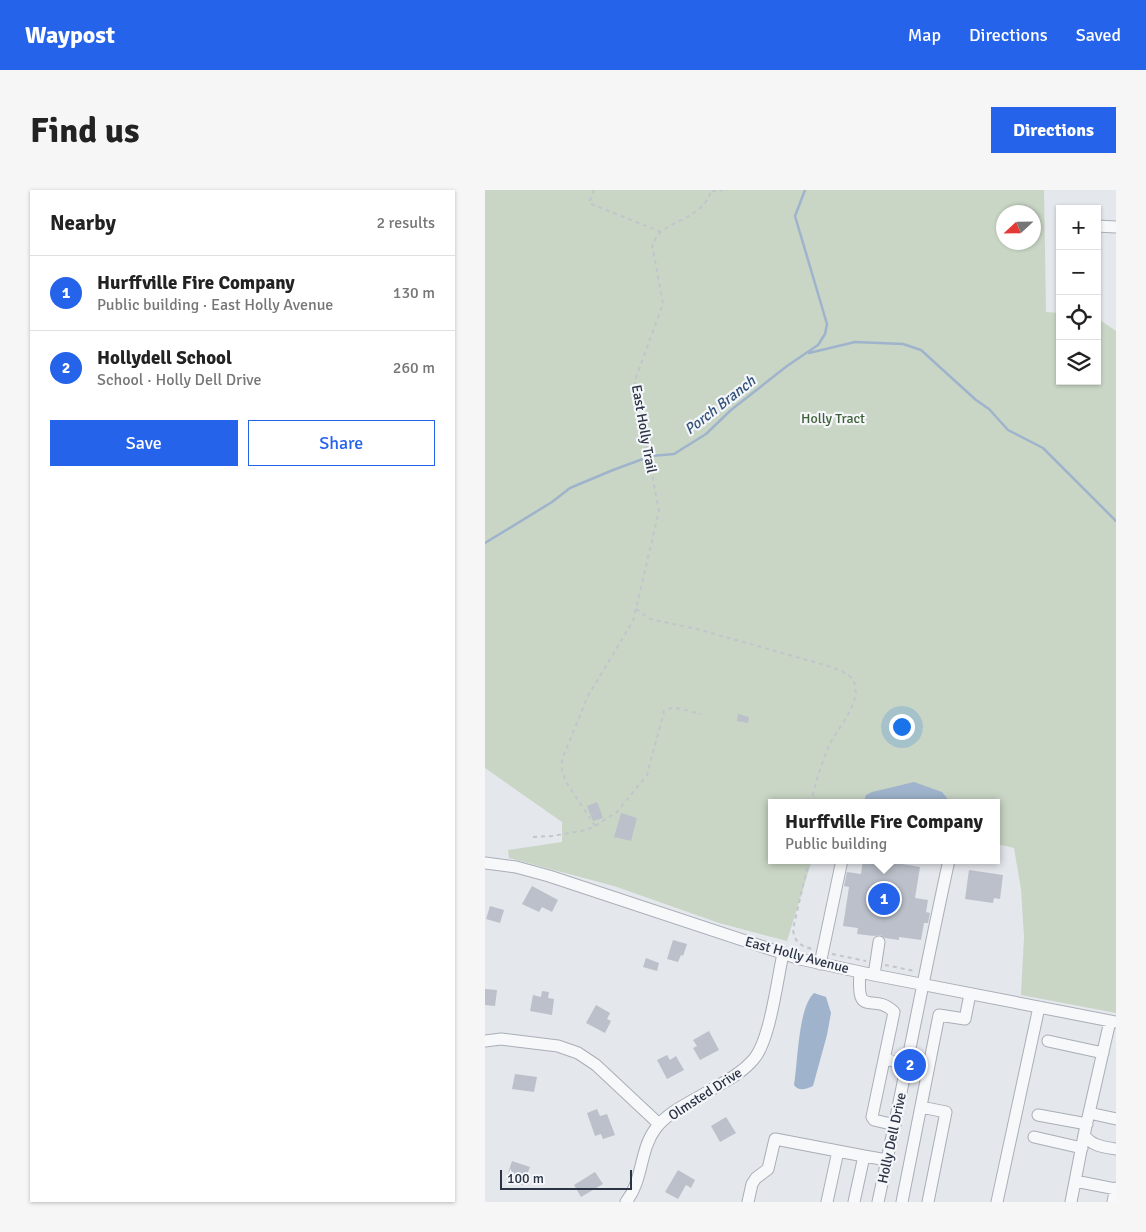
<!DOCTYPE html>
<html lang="en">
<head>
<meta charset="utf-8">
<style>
  body { margin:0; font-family:Signika,sans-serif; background:#f6f6f6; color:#222 }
  .controls { position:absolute; right:15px; top:15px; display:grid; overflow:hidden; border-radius:0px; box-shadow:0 1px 4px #0004 }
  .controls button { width:45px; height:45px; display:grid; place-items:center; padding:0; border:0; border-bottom:1px solid #e0e0e0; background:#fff; color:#222; font:25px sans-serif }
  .compass { position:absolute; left:511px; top:15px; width:45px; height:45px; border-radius:50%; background:#fff; box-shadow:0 1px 4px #0004; rotate:248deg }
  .scale { position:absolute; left:15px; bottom:12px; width:132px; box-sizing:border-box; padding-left:5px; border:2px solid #2b3445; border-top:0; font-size:14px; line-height:18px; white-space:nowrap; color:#2b3445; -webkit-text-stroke:4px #f4f6f9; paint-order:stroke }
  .you { position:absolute; left:416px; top:536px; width:18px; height:18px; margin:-12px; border:4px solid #fff; border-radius:50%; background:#1a73e8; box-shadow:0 0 0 8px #1a73e833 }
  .badge { display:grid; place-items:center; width:32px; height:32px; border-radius:50%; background:#2563eb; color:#fff; font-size:16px; font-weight:700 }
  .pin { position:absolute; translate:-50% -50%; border:2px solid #fff; box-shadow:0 1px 5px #0006 }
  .popup { position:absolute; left:283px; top:609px; width:232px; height:65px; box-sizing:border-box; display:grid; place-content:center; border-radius:0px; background:#fff; filter:drop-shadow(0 1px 4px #0005); font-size:16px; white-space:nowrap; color:#767676 }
  .popup b { font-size:19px; color:#222 }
  .popup::after { content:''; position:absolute; left:50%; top:100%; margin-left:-10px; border:10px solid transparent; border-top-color:#fff }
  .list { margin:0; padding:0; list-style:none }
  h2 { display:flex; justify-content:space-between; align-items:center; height:65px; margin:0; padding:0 20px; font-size:21px }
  h2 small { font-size:16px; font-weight:400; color:#767676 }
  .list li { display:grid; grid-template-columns:32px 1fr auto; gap:15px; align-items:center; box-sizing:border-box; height:75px; padding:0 20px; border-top:1px solid #e0e0e0 }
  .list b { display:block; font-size:19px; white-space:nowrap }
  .list p { margin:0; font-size:16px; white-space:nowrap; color:#767676 }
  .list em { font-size:16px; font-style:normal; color:#767676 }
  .actions { display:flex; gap:10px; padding:15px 20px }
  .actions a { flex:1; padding:11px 0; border:1px solid #2563eb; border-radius:0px; text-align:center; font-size:18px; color:#2563eb }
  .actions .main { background:#2563eb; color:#fff }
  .icon { flex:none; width:28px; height:28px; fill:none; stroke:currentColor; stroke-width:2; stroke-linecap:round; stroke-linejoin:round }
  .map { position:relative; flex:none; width:631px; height:1012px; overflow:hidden; border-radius:0px }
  header { display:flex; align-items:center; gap:30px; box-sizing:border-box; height:70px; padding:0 25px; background:#2563eb; color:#fff }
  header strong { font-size:24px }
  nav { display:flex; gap:28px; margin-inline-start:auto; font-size:18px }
  .intro { display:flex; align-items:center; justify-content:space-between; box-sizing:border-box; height:120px; padding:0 30px }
  h1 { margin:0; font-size:35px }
  .button { padding:12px 22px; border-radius:0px; background:#2563eb; color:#fff; font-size:18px; font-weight:700 }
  main { display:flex; gap:30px; padding:0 30px }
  aside { flex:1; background:#fff; border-radius:0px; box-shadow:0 1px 4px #0004 }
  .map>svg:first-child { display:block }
  .green { fill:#c9d6c5; fill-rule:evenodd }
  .water { fill:#9fb4cc }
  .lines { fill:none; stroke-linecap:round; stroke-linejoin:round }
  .stream { stroke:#9fb4cc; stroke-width:2.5 }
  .building { fill:#bbc0ca }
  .minor-casing { stroke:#a9aeb7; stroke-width:13 }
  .path { stroke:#c2c5cb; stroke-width:2; stroke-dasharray:4 4; stroke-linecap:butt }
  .minor { stroke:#f7f8fa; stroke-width:11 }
  .labels { text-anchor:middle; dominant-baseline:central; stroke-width:4.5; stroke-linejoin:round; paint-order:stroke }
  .park-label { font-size:14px; fill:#3f6138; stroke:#f4f6f9 }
  .street-label { font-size:14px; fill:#2b3445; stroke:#f4f6f9 }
  .water-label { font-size:15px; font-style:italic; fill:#34527a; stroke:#f4f6f9 }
</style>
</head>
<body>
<header>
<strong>Waypost</strong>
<nav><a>Map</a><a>Directions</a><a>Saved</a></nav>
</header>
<div class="intro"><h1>Find us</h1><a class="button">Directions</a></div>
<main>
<aside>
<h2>Nearby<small>2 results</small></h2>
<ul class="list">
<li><span class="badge">1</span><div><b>Hurffville Fire Company</b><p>Public building · East Holly Avenue</p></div><em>130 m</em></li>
<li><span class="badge">2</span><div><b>Hollydell School</b><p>School · Holly Dell Drive</p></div><em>260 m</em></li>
</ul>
<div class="actions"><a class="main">Save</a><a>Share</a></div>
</aside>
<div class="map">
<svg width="631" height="1012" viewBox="0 0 631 1012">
  <rect width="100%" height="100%" fill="#e4e7ec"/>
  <path class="green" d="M 0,0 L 559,0 L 561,122 L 575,123 L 575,191 L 612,191 L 612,128 L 631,141 L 631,823 L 536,805 L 539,747 L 536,699 L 529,658 L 512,654 L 512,613 L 286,613 L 286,670 L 327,670 L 302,751 L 234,733 L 129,696 L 24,668 L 23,660 L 77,652 L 77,632 L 0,578 ZM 518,22 L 548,22 L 548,52 L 518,52 Z"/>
  <path class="water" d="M 429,592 L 457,602 L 466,613 L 378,613 L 381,605 L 387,602 Z
    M 329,803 L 341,807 L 346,823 L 342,845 L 328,896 C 321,899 314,902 309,895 C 313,872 313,818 329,803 Z"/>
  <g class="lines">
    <path class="stream" d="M 324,163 L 370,152 L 418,154 L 436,160 L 491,210 L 504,219 L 523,240 L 558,258 L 631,331
      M 0,353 L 67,312 L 85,298 L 128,280 L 166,266 L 189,264 L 221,244 L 246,220 L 302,176 L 333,155 L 340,144 L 342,134 L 310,26 L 320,0"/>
  </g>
  <path class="building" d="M 253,524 L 264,527 L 263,533 L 252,531 Z
    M 112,612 L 118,628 L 108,631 L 102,616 Z
    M 136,623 L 152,628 L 146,651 L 129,647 Z
    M 378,670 L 393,670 L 435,677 L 430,708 L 443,710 L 441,722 L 445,723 L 443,733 L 439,733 L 436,750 L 414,747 L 414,750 L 400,748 L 395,745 L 389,746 L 372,744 L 373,738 L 358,736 L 364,697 L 359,696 L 362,682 L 376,684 Z
    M 484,680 L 518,685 L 515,709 L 509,708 L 508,713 L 480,709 Z
    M 47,696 L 73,710 L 67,722 L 57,717 L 54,722 L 37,714 Z
    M 5,716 L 19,720 L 15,733 L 1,729 Z
    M 188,750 L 202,754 L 198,766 L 196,765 L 193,772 L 182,769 Z
    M 161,768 L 174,773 L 172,781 L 158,777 Z
    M 0,799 L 12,800 L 10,816 L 0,815 Z
    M 57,801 L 64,802 L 63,808 L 69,809 L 67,825 L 45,821 L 48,805 L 56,807 Z
    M 111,815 L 125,823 L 122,829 L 126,831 L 120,843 L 101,833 Z
    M 224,841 L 234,860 L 215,870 L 208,858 L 212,856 L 208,850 Z
    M 182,865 L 185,870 L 191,866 L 199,880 L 182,889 L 172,870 Z
    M 30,884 L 52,887 L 49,902 L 27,899 Z
    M 112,919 L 115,926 L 122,924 L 130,945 L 118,949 L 116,944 L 110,946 L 102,923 Z
    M 241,927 L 251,943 L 235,952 L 226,936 Z
    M 27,971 L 45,977 L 38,995 L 21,989 Z
    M 193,980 L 210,990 L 206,998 L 201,995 L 193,1009 L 180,1002 Z
    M 110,982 L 118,994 L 96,1007 L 89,995 Z"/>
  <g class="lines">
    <defs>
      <path id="minor" d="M 612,36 L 631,37
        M 0,673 L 31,677 L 64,686 L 315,769 L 389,785 L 631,832
        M 335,774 L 357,670
        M 375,782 C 371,831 388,801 409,822 L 387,927 L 389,930 L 410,935
        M 389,785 L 394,752
        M 0,851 L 16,849 L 73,856 L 93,863 L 111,875 L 174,934
        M 563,851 L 618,863
        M 400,869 L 443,880
        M 436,917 L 461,922 L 443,1012
        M 604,923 L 631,929
        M 553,925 L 602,934
        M 599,945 C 607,956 618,957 631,959
        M 549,947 L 597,958
        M 590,991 L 631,999
        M 141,1012 C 159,989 154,960 171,938 C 184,921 206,912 224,901 C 239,892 256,884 268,870 C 285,852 292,790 298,764
        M 263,1012 L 267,994 L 271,988 L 283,979 L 290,949 L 379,966
        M 342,1012 L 353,961
        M 369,1012 L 379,966 L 402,970
        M 393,1012 C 418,898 439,784 464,670
        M 417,1012 L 454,825 L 480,829 L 485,804
        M 512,1012 L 554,817
        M 586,1012 L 599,945 L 625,831
        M 628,1012 L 631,998"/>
    </defs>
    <use href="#minor" class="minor-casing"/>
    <path class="path" d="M 109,0 L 104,13 L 176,42
      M 227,1 L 238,0
      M 151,419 L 165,429 L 212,439 L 347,477 C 356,481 367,484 370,495 C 375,515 351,540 343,558 C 336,575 330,594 326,613
      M 110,636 L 81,592 L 77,581 L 77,569 L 103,506 L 148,431 L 174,321 L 150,196 L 151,187 L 178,114 L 167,54 C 170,50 173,44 177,41 C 195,28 220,24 226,0
      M 48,647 L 67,646 L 101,640 L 110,636 L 132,622 L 162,585 L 179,521 C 187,514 206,522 216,524
      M 324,670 L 308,739 C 309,752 316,756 327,759
      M 347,764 L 381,771
      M 400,775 L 430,781"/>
    <use href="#minor" class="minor"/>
  </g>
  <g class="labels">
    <g class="park-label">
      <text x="348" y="228">Holly Tract</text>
    </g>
    <g class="street-label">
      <text transform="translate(159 239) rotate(80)">East Holly Trail</text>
      <text transform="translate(312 765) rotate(15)">East Holly Avenue</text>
      <text transform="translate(220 904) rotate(-33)">Olmsted Drive</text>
      <text transform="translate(407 948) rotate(-78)">Holly Dell Drive</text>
    </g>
    <g class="water-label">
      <text transform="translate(235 215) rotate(-38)">Porch Branch</text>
    </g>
  </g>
</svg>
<div class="controls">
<button>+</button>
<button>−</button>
<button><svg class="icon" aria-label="locate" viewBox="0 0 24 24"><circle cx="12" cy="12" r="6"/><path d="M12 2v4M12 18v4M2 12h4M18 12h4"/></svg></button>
<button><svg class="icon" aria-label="layers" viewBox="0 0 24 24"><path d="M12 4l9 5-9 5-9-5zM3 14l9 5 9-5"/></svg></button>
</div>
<svg class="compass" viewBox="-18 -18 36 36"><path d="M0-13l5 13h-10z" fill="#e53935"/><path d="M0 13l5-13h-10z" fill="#767676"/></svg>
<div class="scale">100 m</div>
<div class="you"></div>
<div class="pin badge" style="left:399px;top:709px">1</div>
<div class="popup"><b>Hurffville Fire Company</b>Public building</div>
<div class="pin badge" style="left:425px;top:875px">2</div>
</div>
</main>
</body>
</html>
